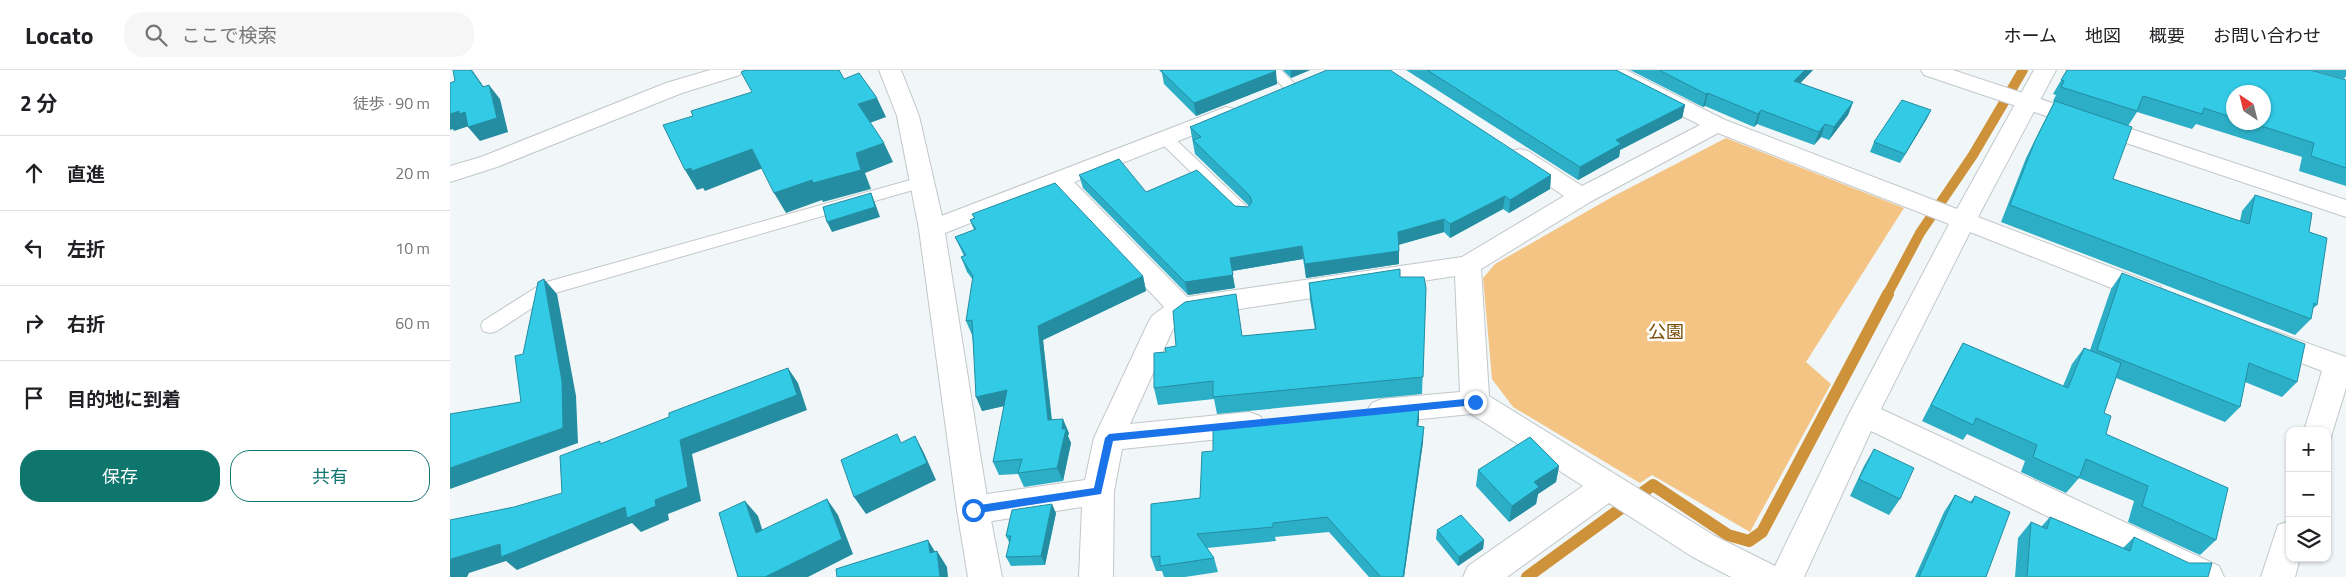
<!DOCTYPE html>
<html lang="ja">
<head>
<meta charset="utf-8">
<style>
  body { margin:0; font-family:"Titillium Web","Noto Sans JP",sans-serif; background:#f6f6f6; color:#202124 }
  .controls { position:absolute; right:15px; bottom:15px; display:grid; overflow:hidden; border-radius:10px; box-shadow:0 1px 4px #0004 }
  .controls button { width:45px; height:45px; display:grid; place-items:center; padding:0; border:0; border-bottom:1px solid #e0e0e0; background:#fff; color:#202124; font:25px sans-serif }
  .compass { position:absolute; left:1776px; top:15px; width:45px; height:45px; border-radius:50%; background:#fff; box-shadow:0 1px 4px #0004; rotate:325deg }
  .stop { position:absolute; width:15px; height:15px; margin:-11px; border:4px solid #1a73e8; border-radius:50%; background:#fff }
  .stop.end { background:#1a73e8; border-color:#fff; box-shadow:0 1px 5px #0008 }
  .list { margin:0; padding:0; list-style:none }
  h2 { display:flex; justify-content:space-between; align-items:center; height:65px; margin:0; padding:0 20px; font-size:21px }
  h2 small { font-size:16px; font-weight:400; color:#757577 }
  .list li { display:grid; grid-template-columns:32px 1fr auto; gap:15px; align-items:center; box-sizing:border-box; height:75px; padding:0 20px; border-top:1px solid #e0e0e0 }
  .list b { display:block; font-size:19px; white-space:nowrap }
  .list em { font-size:16px; font-style:normal; color:#757577 }
  .actions { display:flex; gap:10px; padding:15px 20px }
  .actions a { flex:1; padding:11px 0; border:1px solid #0f766e; border-radius:20px; text-align:center; font-size:18px; color:#0f766e }
  .actions .main { background:#0f766e; color:#fff }
  .icon { flex:none; width:28px; height:28px; fill:none; stroke:currentColor; stroke-width:2; stroke-linecap:round; stroke-linejoin:round }
  .map { position:relative; flex:none; width:1896px; height:507px; overflow:hidden }
  header { display:flex; align-items:center; gap:30px; box-sizing:border-box; height:70px; padding:0 25px; background:#fff; border-bottom:1px solid #e0e0e0 }
  header strong { font-size:24px }
  nav { display:flex; gap:28px; margin-inline-start:auto; font-size:18px }
  .search { width:350px; height:45px; background:#f6f6f6; display:flex; align-items:center; gap:12px; box-sizing:border-box; padding:0 18px; border-radius:20px; color:#757577; font-size:19px }
  main { display:flex }
  aside { flex:1; background:#fff }
  .map>svg:first-child { display:block }
  .green { fill:#f4c485 }
  .lines { fill:none; stroke-linecap:round; stroke-linejoin:round }
  .stream-far1 { stroke:#ce933a; stroke-width:10 }
  .stream { stroke:#ce933a; stroke-width:12 }
  .service-casing { stroke:#c2c7c9; stroke-width:2 }
  .minor-casing { stroke:#c2c7c9; stroke-width:2 }
  .tertiary-casing { stroke:#c2c7c9; stroke-width:2 }
  .service { fill:#fff; fill-rule:evenodd }
  .minor { fill:#fff; fill-rule:evenodd }
  .tertiary { fill:#fff; fill-rule:evenodd }
  .wall { fill:#2caec6; fill-rule:evenodd }
  .shaded-wall { fill:#248da1 }
  .building { fill:#33cae6; stroke:#248da1 }
  .route { fill:#1a73e8 }
  .labels { text-anchor:middle; dominant-baseline:central; stroke-width:5; stroke-linejoin:round; paint-order:stroke }
  .park-label { font-size:18px; fill:#764e08; stroke:#fff }
</style>
</head>
<body>
<header>
<strong>Locato</strong>
<div class="search"><svg class="icon" aria-label="search" viewBox="0 0 24 24"><circle cx="10" cy="10" r="6"/><path d="M15 15l6 6"/></svg>ここで検索</div>
<nav><a>ホーム</a><a>地図</a><a>概要</a><a>お問い合わせ</a></nav>
</header>
<main>
<aside>
<h2>2 分<small>徒歩 · 90 m</small></h2>
<ul class="list">
<li><svg class="icon" aria-label="ahead" viewBox="0 0 24 24"><path d="M12 20V5M6 11l6-6 6 6"/></svg><div><b>直進</b></div><em>20 m</em></li>
<li><svg class="icon" aria-label="left" viewBox="0 0 24 24"><path d="M17 20v-9H6M10 6l-5 5 5 5"/></svg><div><b>左折</b></div><em>10 m</em></li>
<li><svg class="icon" aria-label="right" viewBox="0 0 24 24"><path d="M7 20v-9h11M14 6l5 5-5 5"/></svg><div><b>右折</b></div><em>60 m</em></li>
<li><svg class="icon" aria-label="arrive" viewBox="0 0 24 24"><path d="M6 21V4h12l-3 4 3 4H6"/></svg><div><b>目的地に到着</b></div></li>
</ul>
<div class="actions"><a class="main">保存</a><a>共有</a></div>
</aside>
<div class="map">
<svg width="1896" height="507" viewBox="0 0 1896 507">
  <rect width="100%" height="100%" fill="#f1f7f8"/>
  <path class="green" d="M 1276,68 L 1454,138 L 1356,292 L 1381,314 L 1300,462 L 1202,405 L 1190,413 L 1063,337 L 1042,309 L 1033,208 L 1045,194 L 1162,127 Z"/>
  <g class="lines">
    <path class="stream-far1" d="M 1437,225 L 1470,163 L 1523,85 L 1573,0"/>
    <path class="stream" d="M 1077,507 L 1203,415 L 1278,465 L 1299,471 L 1312,462 L 1438,224"/>
    <defs>
      <path id="service" d="M 816,0 L 831,0 L 848,17 L 846,20 L 836,20 Z
        M 716,64 L 722,66 L 800,140 L 802,144 L 800,148 L 788,148 L 710,72 L 708,69 L 710,66 Z
        M 471,107 L 477,108 L 479,112 L 477,116 L 105,223 L 47,261 L 40,263 L 33,261 L 31,256 L 33,251 L 93,213 Z"/>
      <path id="minor" d="M 260,0 L 293,0 L 290,5 L 232,23 L 47,97 L 0,112 L 0,96 L 31,87 L 216,13 Z
        M 429,0 L 451,0 L 469,46 L 495,159 L 491,165 L 482,167 L 473,165 L 469,159 L 447,46 Z
        M 1149,0 L 1176,0 L 1275,50 L 1507,139 L 1584,0 L 1606,0 L 1528,147 L 1710,216 L 1714,223 L 1710,230 L 1701,233 L 1692,230 L 1520,162 L 1431,339 L 1769,496 L 1774,507 L 1723,507 L 1421,361 L 1354,507 L 1281,507 L 1241,486 L 1159,433 L 1057,507 L 1013,507 L 1018,496 L 1133,416 L 1021,344 L 932,353 L 922,349 L 917,341 L 922,333 L 932,329 L 1010,322 L 1005,206 L 738,247 L 723,259 L 680,354 L 799,342 L 810,346 L 814,354 L 810,362 L 799,366 L 672,379 L 664,421 L 663,507 L 629,507 L 632,437 L 523,454 L 512,450 L 507,440 L 512,430 L 523,426 L 635,410 L 644,368 L 698,253 L 702,246 L 714,237 L 601,115 L 597,110 L 601,105 L 609,102 L 617,105 L 737,227 L 1012,187 L 1114,126 L 1062,91 L 1058,86 L 1062,81 L 1070,79 L 1078,81 L 1132,116 L 1250,55 L 1152,5 ZM 1268,63 L 1499,154 L 1399,344 L 1325,496 L 1265,466 L 1039,326 L 1031,199 L 1140,132 Z
        M 1818,259 L 1896,287 L 1896,318 L 1880,370 L 1877,370 L 1877,361 L 1854,361 L 1872,301 L 1808,276 L 1804,269 L 1808,262 Z
        M 1840,451 L 1840,488 L 1850,488 L 1845,507 L 1811,507 L 1828,455 Z"/>
      <path id="tertiary" d="M 1471,0 L 1503,0 L 1896,130 L 1896,147 L 1474,5 Z
        M 776,37 L 784,39 L 787,44 L 784,49 L 495,163 L 539,440 L 552,507 L 518,507 L 507,440 L 469,159 L 473,153 Z"/>
    </defs>
    <use href="#service" class="service-casing"/>
    <use href="#minor" class="minor-casing"/>
    <use href="#tertiary" class="tertiary-casing"/>
    <use href="#service" class="service"/>
    <use href="#minor" class="minor"/>
    <use href="#tertiary" class="tertiary"/>
  </g>
  <path class="wall" d="M 709,0 L 825,0 L 827,14 L 746,46 L 714,14 L 712,3 Z
    M 833,0 L 860,0 L 841,8 Z
    M 956,0 L 1166,0 L 1235,35 L 1232,48 L 1170,80 L 1169,87 L 1128,110 Z
    M 1180,0 L 1363,0 L 1350,13 L 1403,32 L 1398,45 L 1379,70 L 1371,67 L 1364,75 L 1307,54 L 1304,57 L 1255,36 L 1253,37 Z
    M 1617,0 L 1896,10 L 1896,116 L 1849,101 L 1852,87 L 1746,54 L 1742,59 L 1687,42 L 1678,56 L 1663,109 L 1790,151 L 1792,141 L 1805,125 L 1859,162 L 1867,235 L 1862,239 L 1861,249 L 1845,265 L 1551,152 L 1576,88 L 1604,32 L 1603,31 L 1606,25 L 1603,24 ZM 1784,22 L 1814,52 L 1784,52 Z
    M 1861,0 L 1896,0 L 1896,6 L 1894,9 Z
    M 1481,40 L 1476,50 L 1450,93 L 1420,82 L 1424,72 Z
    M 740,57 L 1101,105 L 1100,119 L 1059,143 L 1053,139 L 1000,168 L 994,162 L 948,175 L 949,194 L 856,208 L 853,189 L 782,201 L 785,218 L 738,225 L 633,118 L 629,105 L 696,122 L 785,136 L 798,137 L 799,136 L 745,84 Z
    M 522,144 L 693,206 L 696,221 L 593,270 L 602,350 L 619,363 L 618,366 L 621,373 L 613,411 L 574,417 L 568,404 L 549,405 L 543,392 L 554,336 L 532,341 L 522,265 L 516,251 L 523,210 L 517,202 L 511,187 L 514,186 L 505,167 L 524,160 L 520,150 L 524,148 Z
    M 1672,203 L 1847,312 L 1832,327 L 1795,312 L 1790,337 L 1775,352 L 1666,308 L 1654,343 L 1656,364 L 1766,470 L 1750,485 L 1678,452 L 1684,431 L 1629,408 L 1616,423 L 1571,402 L 1575,391 L 1517,364 L 1513,370 L 1472,351 L 1504,289 L 1513,273 L 1613,316 L 1622,294 L 1634,278 L 1640,280 L 1661,219 Z
    M 950,207 L 976,218 L 972,324 L 767,344 L 764,329 L 708,335 L 704,318 L 716,282 L 792,266 L 865,260 L 860,230 L 859,213 Z
    M 969,336 L 968,356 L 973,372 L 954,507 L 919,507 L 879,462 L 825,467 L 826,471 L 757,478 L 764,488 L 768,502 L 735,507 L 714,507 L 712,501 L 706,501 L 701,487 L 750,428 L 763,381 Z
    M 1424,379 L 1450,429 L 1439,445 L 1400,426 L 1414,396 Z
    M 1109,396 L 1106,412 L 1088,424 L 1086,434 L 1059,452 L 1026,416 L 1028,400 Z
    M 1505,425 L 1520,432 L 1525,426 L 1536,507 L 1465,507 L 1494,442 Z
    M 606,443 L 595,495 L 561,496 L 556,487 L 560,474 L 556,466 Z
    M 1600,447 L 1673,478 L 1684,467 L 1758,507 L 1565,507 L 1568,468 L 1581,452 L 1591,457 Z
    M 987,460 L 1034,470 L 1033,479 L 1008,496 L 986,469 Z"/>
  <path class="shaded-wall" d="M 21,0 L 22,0 L 43,30 L 39,15 L 50,29 L 58,62 L 30,71 L 18,57 L 19,56 L 4,61 L 3,59 L 0,60 L 0,44 L 9,41 L 33,17 Z
    M 841,0 L 860,0 L 841,8 Z
    M 1355,0 L 1363,0 L 1340,24 L 1344,11 Z
    M 826,1 L 827,14 L 746,46 L 744,33 Z
    M 1258,23 L 1255,36 L 1253,37 L 1256,24 Z
    M 427,28 L 436,47 L 417,54 L 408,34 Z
    M 1403,32 L 1398,45 L 1379,70 L 1384,57 Z
    M 1235,35 L 1232,48 L 1170,80 L 1169,87 L 1128,110 L 1130,97 L 1166,70 Z
    M 1311,40 L 1307,54 L 1304,57 L 1308,44 Z
    M 1481,40 L 1476,50 L 1450,93 L 1455,84 Z
    M 1375,54 L 1371,67 L 1364,75 L 1369,62 Z
    M 434,73 L 443,92 L 415,103 L 421,119 L 373,132 L 372,130 L 336,143 L 324,123 L 406,83 Z
    M 302,79 L 313,98 L 255,121 L 253,118 L 247,120 L 235,100 Z
    M 1101,105 L 1100,119 L 1059,143 L 1060,130 Z
    M 421,123 L 425,133 L 430,147 L 382,162 L 377,152 Z
    M 1055,126 L 1053,139 L 1000,168 L 1000,154 Z
    M 994,149 L 994,162 L 948,175 L 948,162 Z
    M 852,176 L 853,189 L 782,201 L 785,218 L 738,225 L 735,212 L 780,188 Z
    M 949,181 L 949,194 L 856,208 L 855,194 Z
    M 693,206 L 696,221 L 593,270 L 603,364 L 598,350 L 588,256 Z
    M 94,209 L 107,224 L 126,326 L 128,373 L 0,419 L 0,398 L 113,358 Z
    M 338,298 L 348,313 L 357,340 L 242,384 L 251,431 L 218,444 L 219,450 L 191,462 L 182,453 L 67,500 L 56,491 L 19,503 L 17,507 L 0,507 L 0,493 L 1,489 L 50,474 L 175,437 L 205,430 L 230,370 Z
    M 557,320 L 563,334 L 532,341 L 526,327 Z
    M 969,336 L 969,351 L 966,371 L 967,356 Z
    M 613,349 L 619,363 L 618,366 L 621,373 L 613,411 L 607,398 Z
    M 974,357 L 973,372 L 954,507 L 953,507 Z
    M 465,366 L 474,383 L 486,410 L 416,444 L 404,427 Z
    M 1109,396 L 1106,412 L 1088,424 L 1086,434 L 1059,452 L 1062,436 L 1084,412 Z
    M 377,429 L 388,445 L 403,484 L 358,507 L 315,507 Z
    M 295,431 L 308,446 L 318,478 L 306,463 Z
    M 602,434 L 606,443 L 595,495 L 591,486 Z
    M 478,470 L 487,485 L 487,481 L 497,497 L 498,507 L 490,507 L 480,483 Z
    M 1034,470 L 1033,479 L 1008,496 L 1009,487 Z"/>
  <path class="building" d="M 3,0 L 21,0 L 33,17 L 39,15 L 47,48 L 18,57 L 15,42 L 9,44 L 9,41 L 0,44 L 0,13 L 5,11 Z
    M 296,0 L 389,0 L 394,9 L 409,3 L 427,28 L 408,34 L 434,73 L 406,83 L 411,100 L 363,113 L 362,110 L 324,123 L 302,79 L 242,101 L 241,98 L 235,100 L 213,55 L 243,46 L 241,41 L 302,22 L 291,2 Z
    M 713,0 L 825,0 L 826,1 L 744,33 L 711,1 Z
    M 877,0 L 940,0 L 1101,105 L 1060,130 L 1055,126 L 1000,154 L 994,149 L 948,162 L 949,181 L 855,194 L 852,176 L 780,188 L 783,205 L 735,212 L 629,105 L 669,89 L 696,122 L 747,100 L 785,136 L 798,137 L 802,132 L 800,126 L 743,70 L 751,67 L 740,57 Z
    M 977,0 L 1166,0 L 1235,35 L 1166,70 L 1171,74 L 1130,97 Z
    M 1209,0 L 1355,0 L 1344,11 L 1403,32 L 1384,57 L 1375,54 L 1369,62 L 1311,40 L 1308,44 L 1258,23 L 1256,24 Z
    M 1617,0 L 1860,0 L 1896,10 L 1896,98 L 1861,86 L 1864,73 L 1799,52 L 1814,52 L 1814,22 L 1784,22 L 1784,48 L 1754,38 L 1752,44 L 1693,26 L 1687,41 L 1611,17 L 1614,11 L 1611,10 Z
    M 1452,30 L 1481,40 L 1455,84 L 1424,72 Z
    M 1605,31 L 1682,57 L 1663,109 L 1799,154 L 1805,125 L 1862,143 L 1859,162 L 1877,168 L 1867,235 L 1864,233 L 1861,249 L 1560,135 L 1585,71 Z
    M 605,113 L 693,206 L 588,256 L 598,350 L 613,349 L 612,359 L 616,359 L 607,398 L 568,403 L 572,389 L 543,392 L 557,320 L 526,327 L 522,250 L 516,251 L 523,206 L 511,187 L 516,185 L 505,167 L 526,159 L 520,150 L 525,148 L 522,144 Z
    M 421,123 L 425,137 L 377,152 L 373,137 Z
    M 950,199 L 950,207 L 974,207 L 976,218 L 973,307 L 763,327 L 763,311 L 704,318 L 704,283 L 716,282 L 715,278 L 726,276 L 723,241 L 735,232 L 786,224 L 792,266 L 866,259 L 859,213 Z
    M 1672,203 L 1855,274 L 1847,312 L 1799,293 L 1790,337 L 1647,280 Z
    M 94,209 L 112,311 L 113,358 L 0,398 L 0,344 L 71,332 L 65,286 L 73,284 L 88,212 Z
    M 1513,273 L 1618,318 L 1634,278 L 1671,293 L 1654,343 L 1661,346 L 1656,364 L 1778,418 L 1766,470 L 1692,436 L 1698,416 L 1636,389 L 1629,408 L 1583,387 L 1587,375 L 1526,348 L 1523,355 L 1481,335 Z
    M 338,298 L 347,325 L 230,370 L 238,417 L 205,430 L 206,436 L 177,448 L 175,437 L 51,487 L 50,474 L 1,489 L 0,493 L 0,450 L 64,437 L 112,423 L 110,386 L 150,371 L 150,374 L 219,347 L 219,343 Z
    M 969,336 L 967,356 L 974,357 L 953,507 L 931,507 L 877,447 L 823,453 L 823,457 L 747,464 L 764,488 L 710,496 L 710,486 L 701,487 L 701,434 L 750,428 L 752,382 L 763,381 L 763,356 Z
    M 447,364 L 451,373 L 465,366 L 477,393 L 404,427 L 391,390 Z
    M 1080,367 L 1109,396 L 1084,412 L 1089,417 L 1062,436 L 1028,400 Z
    M 1424,379 L 1464,398 L 1450,429 L 1409,409 Z
    M 1505,425 L 1522,433 L 1525,426 L 1560,442 L 1536,507 L 1469,507 Z
    M 377,429 L 392,469 L 315,507 L 288,507 L 269,443 L 295,431 L 306,463 Z
    M 602,434 L 591,486 L 556,487 L 561,466 L 556,466 L 562,440 Z
    M 1011,445 L 1034,470 L 1009,487 L 987,460 Z
    M 1600,447 L 1680,481 L 1684,467 L 1739,493 L 1762,493 L 1758,507 L 1577,507 L 1581,452 L 1597,459 Z
    M 478,470 L 480,483 L 487,481 L 490,507 L 387,507 L 386,499 Z"/>
  <path class="route" d="M 1025,328 L 1029,332 L 1025,335 L 663,371 L 651,424 L 523,444 L 518,440 L 523,436 L 644,418 L 655,368 L 659,364 Z"/>
  <g class="labels">
    <g class="park-label">
      <text x="1216" y="261">公園</text>
    </g>
  </g>
</svg>
<div class="controls">
<button>+</button>
<button>−</button>
<button><svg class="icon" aria-label="layers" viewBox="0 0 24 24"><path d="M12 4l9 5-9 5-9-5zM3 14l9 5 9-5"/></svg></button>
</div>
<svg class="compass" viewBox="-18 -18 36 36"><path d="M0-13l5 13h-10z" fill="#e53935"/><path d="M0 13l5-13h-10z" fill="#757577"/></svg>
<div class="stop" style="left:523px;top:440px"></div>
<div class="stop end" style="left:1025px;top:332px"></div>
</div>
</main>
</body>
</html>
